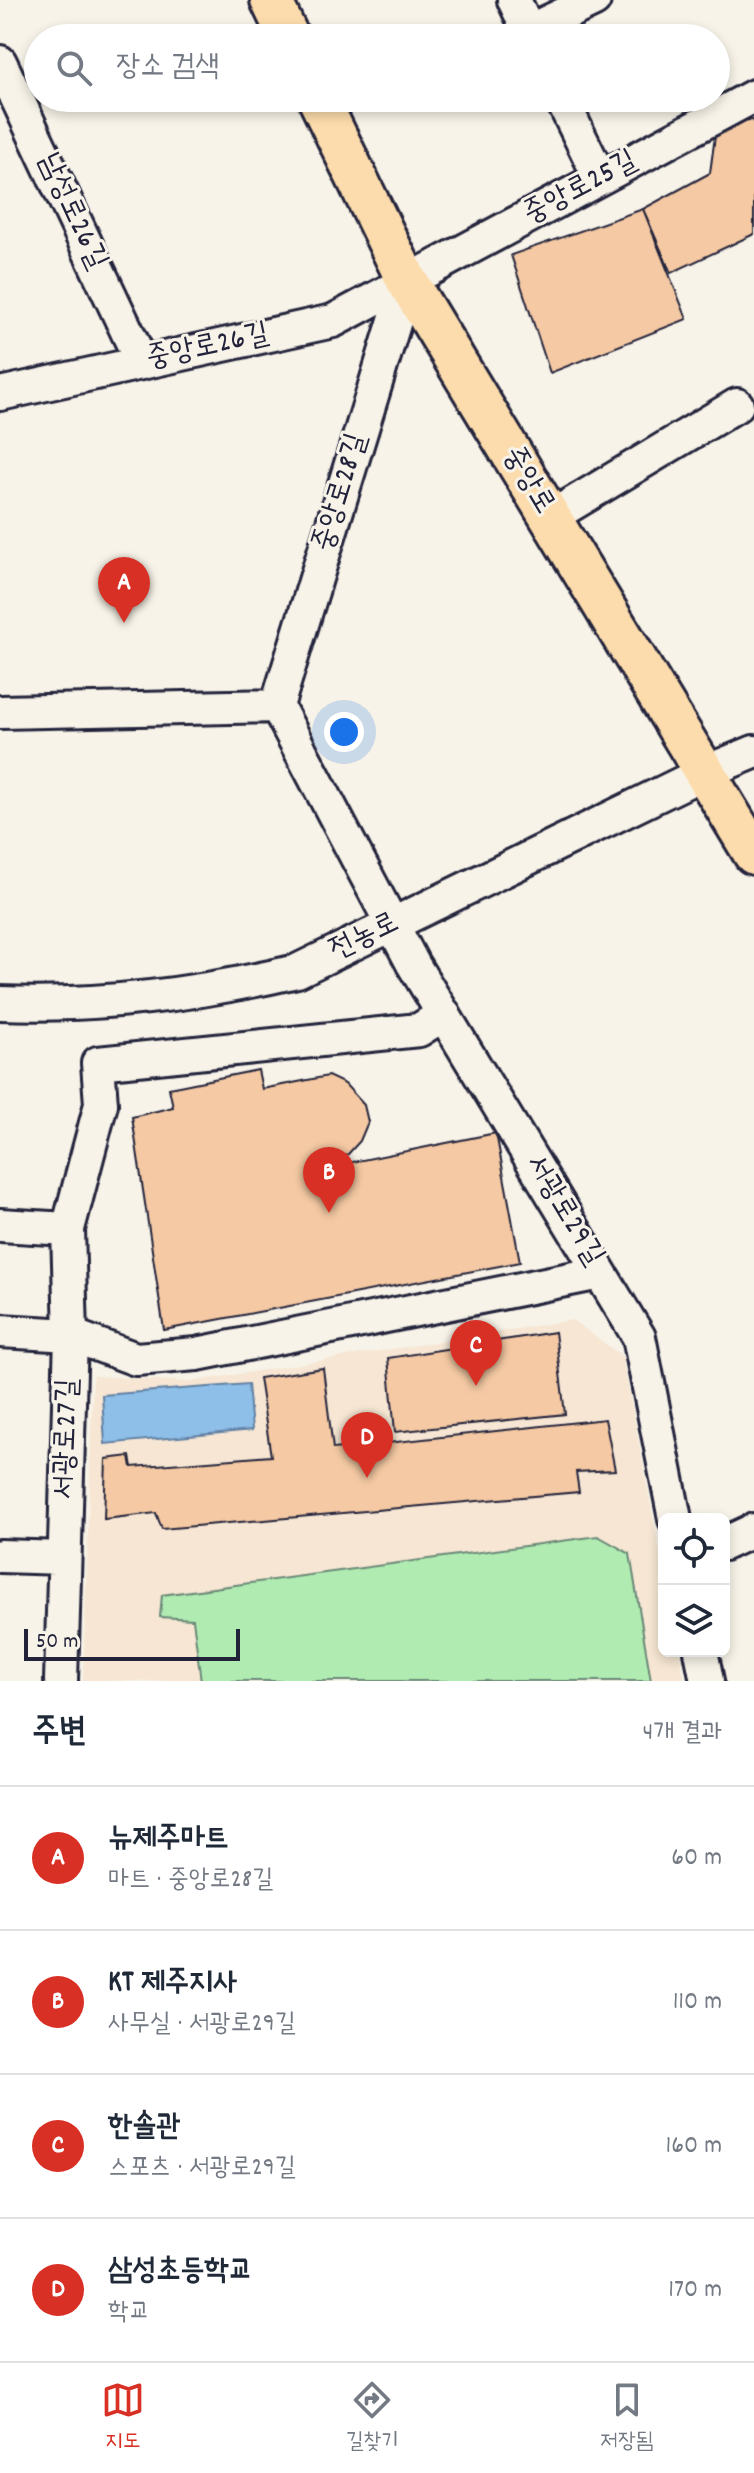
<!DOCTYPE html>
<html lang="ko">
<head>
<meta charset="utf-8">
<style>
  body { margin:0; font-family:Dekko,"Poor Story",sans-serif; background:#f6f6f7; color:#1f2937 }
  .controls { position:absolute; right:24px; bottom:24px; display:grid; overflow:hidden; border-radius:12px; box-shadow:0 4px 12px #0003 }
  .controls button { width:72px; height:72px; display:grid; place-items:center; padding:0; border:0; border-bottom:2px solid #e0e1e3; background:#fff; color:#1f2937; font:40px sans-serif }
  .scale { position:absolute; left:24px; bottom:20px; width:216px; box-sizing:border-box; padding-left:8px; border:4px solid #22223b; border-top:0; font-size:22px; line-height:28px; white-space:nowrap; color:#22223b; -webkit-text-stroke:6px #f7f3e8; paint-order:stroke }
  .you { position:absolute; left:344px; top:732px; width:28px; height:28px; margin:-20px; border:6px solid #fff; border-radius:50%; background:#1a73e8; box-shadow:0 0 0 12px #1a73e833 }
  .badge { display:grid; place-items:center; width:52px; height:52px; border-radius:50%; background:#d93025; color:#fff; font-size:26px; font-weight:700 }
  .pin { position:absolute; translate:-50% -66px; filter:drop-shadow(0 2px 4px #0008) }
  .pin::after { content:''; position:absolute; top:42px; width:28px; height:24px; background:inherit; clip-path:polygon(0 0,100% 0,50% 100%) }
  .list { margin:0; padding:0; list-style:none }
  h2 { display:flex; justify-content:space-between; align-items:center; height:104px; margin:0; padding:0 32px; font-size:34px }
  h2 small { font-size:26px; font-weight:400; color:#747a83 }
  .list li { display:grid; grid-template-columns:52px 1fr auto; gap:24px; align-items:center; box-sizing:border-box; height:144px; padding:0 32px; border-top:2px solid #e0e1e3 }
  .list b { display:block; font-size:30px; white-space:nowrap }
  .list p { margin:0; font-size:26px; white-space:nowrap; color:#747a83 }
  .list em { font-size:26px; font-style:normal; color:#747a83 }
  .icon { flex:none; width:44px; height:44px; fill:none; stroke:currentColor; stroke-width:2; stroke-linecap:round; stroke-linejoin:round }
  .map { position:relative; flex:none; width:754px; height:1681px; overflow:hidden }
  .search { position:absolute; background:#fff; box-shadow:0 4px 12px #0003; left:24px; right:24px; top:24px; height:88px; display:flex; align-items:center; gap:20px; box-sizing:border-box; padding:0 28px; border-radius:44px; color:#747a83; font-size:30px }
  .sheet { height:680px; background:#fff }
  nav { display:flex; justify-content:space-around; align-items:center; box-sizing:border-box; height:112px; border-top:2px solid #e0e1e3; background:#fff; font-size:22px; color:#747a83 }
  nav a { display:grid; justify-items:center; gap:4px }
  nav .on { color:#d93025 }
  .map>svg:first-child { display:block }
  .built { fill:#f6e6d3 }
  .green { fill:#b0ecb2; stroke:#698776; stroke-width:2 }
  .water { fill:#8dbfe9; stroke:#6280a3; stroke-width:2 }
  .building { fill:#f4c9a3; stroke:#22223b; stroke-width:2 }
  .lines { fill:none; stroke-linecap:round; stroke-linejoin:round }
  .minor-casing { stroke:#22223b; stroke-width:38 }
  .major-casing { stroke:#22223b; stroke-width:46 }
  .minor { stroke:#f7f3e8; stroke-width:32 }
  .major { stroke:#fcdcac; stroke-width:40 }
  .labels { text-anchor:middle; dominant-baseline:central; stroke-width:6; stroke-linejoin:round; paint-order:stroke }
  .street-label { font-size:30px; fill:#22223b; stroke:#f7f3e8 }
</style>
</head>
<body>
<div class="map">
<svg width="754" height="1681" viewBox="0 0 754 1681">
  <rect width="100%" height="100%" fill="#f7f3e8"/>
  <filter id="ink" filterUnits="userSpaceOnUse"><feTurbulence type="fractalNoise" baseFrequency=".0125" numOctaves="2"/><feDisplacementMap in="SourceGraphic" scale="16" xChannelSelector="R" yChannelSelector="G"/><feConvolveMatrix kernelMatrix="1 2 1 2 8 2 1 2 1" color-interpolation-filters="sRGB"/></filter>
  <g filter="url(#ink)">
    <path class="built" d="M 572,1320 L 622,1356 L 664,1573 L 664,1651 L 679,1651 L 685,1681 L 83,1681 L 93,1376 L 190,1382 Z"/>
    <path class="green" d="M 598,1536 L 630,1554 L 651,1681 L 201,1681 L 193,1619 L 160,1617 L 162,1595 Z"/>
    <path class="water" d="M 248,1384 L 252,1430 L 105,1444 L 102,1395 Z"/>
    <path class="building" d="M 754,120 L 754,234 L 671,273 L 643,209 L 710,173 L 717,121 Z
      M 643,209 L 687,319 L 550,373 L 511,255 Z
      M 258,1070 L 262,1089 L 328,1076 L 345,1084 L 364,1105 L 368,1122 L 360,1141 L 338,1165 L 496,1133 L 520,1262 L 164,1330 L 132,1117 L 173,1107 L 169,1088 Z
      M 555,1332 L 565,1414 L 395,1432 L 388,1358 Z
      M 323,1368 L 333,1449 L 605,1419 L 615,1470 L 576,1472 L 579,1492 L 162,1529 L 156,1513 L 104,1519 L 106,1459 L 130,1456 L 132,1467 L 271,1456 L 259,1378 Z"/>
    <g class="lines">
      <defs>
        <path id="minor" d="M 514,0 L 532,38
          M 529,31 L 594,0
          M 0,62 L 142,363
          M 561,98 L 600,178
          M 407,281 L 277,706 L 413,964 L 639,1337 L 675,1519
          M 0,394 L 333,321 L 754,96
          M 549,518 L 737,405
          M 0,712 L 277,706
          M 0,1003 C 100,1007 199,994 297,971 L 703,773 L 754,752
          M 0,1225 L 68,1229
          M 0,1331 L 71,1335 L 136,1359 L 197,1354 L 600,1273
          M 724,1544 L 754,1530
          M 0,1556 L 64,1558
          M 701,1651 L 707,1681
          M 61,1681 L 71,1335 L 68,1229 L 101,1104 L 98,1063 L 419,1030 L 444,1014"/>
        <path id="major" d="M 271,0 L 289,38
          M 318,98 L 407,281 L 754,854"/>
      </defs>
      <use href="#minor" class="minor-casing"/>
      <use href="#major" class="major-casing"/>
      <use href="#minor" class="minor"/>
      <use href="#major" class="major"/>
    </g>
  </g>
  <g class="labels">
    <g class="street-label">
      <text transform="translate(581 189) rotate(-28)">중앙로25길</text>
      <text transform="translate(71 212) rotate(65)">남성로26길</text>
      <text transform="translate(208 348) rotate(-12)">중앙로26길</text>
      <text transform="translate(527 481) rotate(59)">중앙로</text>
      <text transform="translate(342 493) rotate(-73)">중앙로28길</text>
      <text transform="translate(365 938) rotate(-26)">전농로</text>
      <text transform="translate(563 1211) rotate(59)">서광로29길</text>
      <text transform="translate(68 1439) rotate(-88)">서광로27길</text>
    </g>
  </g>
</svg>
<div class="controls">
<button><svg class="icon" aria-label="locate" viewBox="0 0 24 24"><circle cx="12" cy="12" r="6"/><path d="M12 2v4M12 18v4M2 12h4M18 12h4"/></svg></button>
<button><svg class="icon" aria-label="layers" viewBox="0 0 24 24"><path d="M12 4l9 5-9 5-9-5zM3 14l9 5 9-5"/></svg></button>
</div>
<div class="scale">50 m</div>
<div class="you"></div>
<div class="pin badge" style="left:124px;top:623px">A</div>
<div class="pin badge" style="left:329px;top:1213px">B</div>
<div class="pin badge" style="left:476px;top:1386px">C</div>
<div class="pin badge" style="left:367px;top:1478px">D</div>
<div class="search"><svg class="icon" aria-label="search" viewBox="0 0 24 24"><circle cx="10" cy="10" r="6"/><path d="M15 15l6 6"/></svg>장소 검색</div>
</div>
<section class="sheet">
<h2>주변<small>4개 결과</small></h2>
<ul class="list">
<li><span class="badge">A</span><div><b>뉴제주마트</b><p>마트 · 중앙로28길</p></div><em>60 m</em></li>
<li><span class="badge">B</span><div><b>KT 제주지사</b><p>사무실 · 서광로29길</p></div><em>110 m</em></li>
<li><span class="badge">C</span><div><b>한솔관</b><p>스포츠 · 서광로29길</p></div><em>160 m</em></li>
<li><span class="badge">D</span><div><b>삼성초등학교</b><p>학교</p></div><em>170 m</em></li>
</ul>
</section>
<nav>
<a class="on"><svg class="icon" aria-label="map" viewBox="0 0 24 24"><path d="M3 6l6-2 6 2 6-2v14l-6 2-6-2-6 2zM9 4v14M15 6v14"/></svg>지도</a>
<a><svg class="icon" aria-label="directions" viewBox="0 0 24 24"><path d="M12 3l9 9-9 9-9-9zM9 14v-3h6M13 9l2 2-2 2"/></svg>길찾기</a>
<a><svg class="icon" aria-label="saved" viewBox="0 0 24 24"><path d="M7 4h10v16l-5-4-5 4z"/></svg>저장됨</a>
</nav>
</body>
</html>
